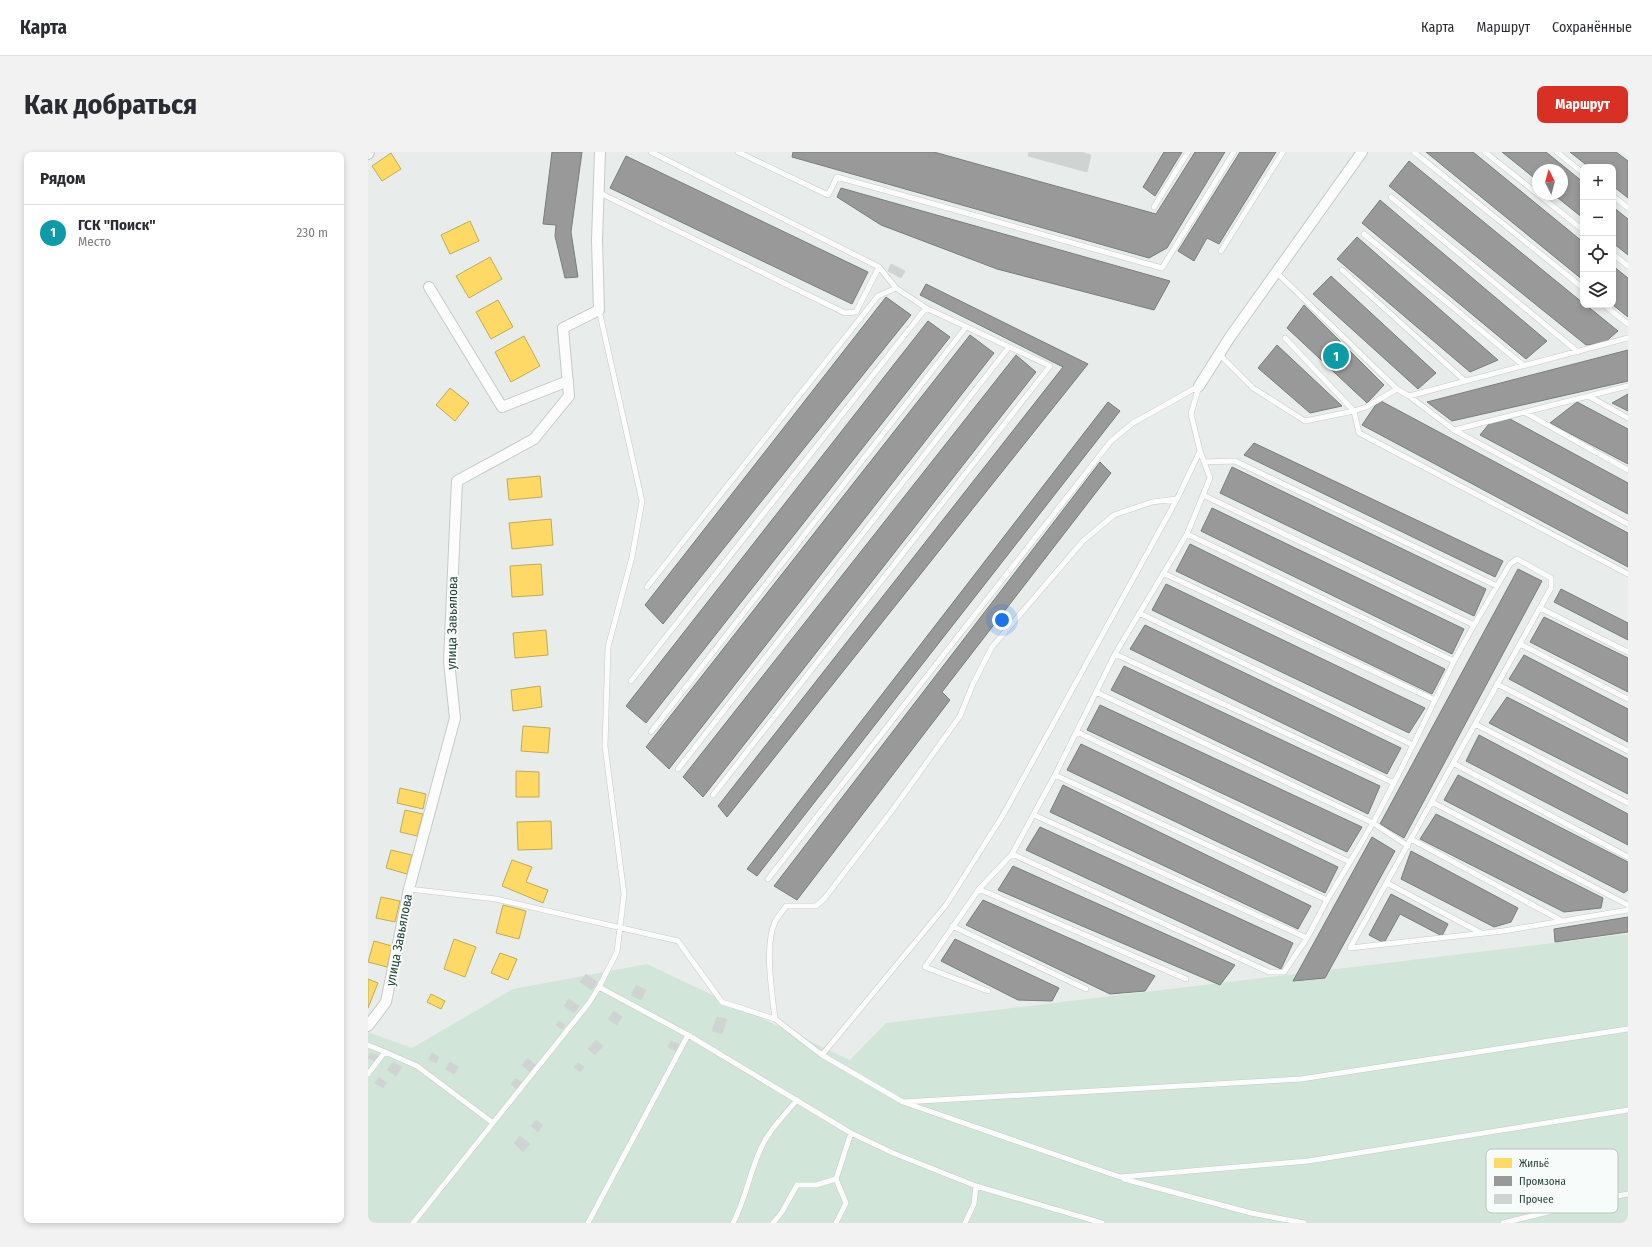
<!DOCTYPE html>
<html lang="ru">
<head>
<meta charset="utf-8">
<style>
  body { margin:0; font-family:"Fira Sans Condensed",sans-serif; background:#f2f2f3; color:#2b2b33 }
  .controls { position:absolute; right:12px; top:12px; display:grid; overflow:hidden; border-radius:8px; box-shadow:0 2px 6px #0003 }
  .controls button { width:36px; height:36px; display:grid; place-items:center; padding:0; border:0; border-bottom:1px solid #e1e1e2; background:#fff; color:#2b2b33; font:20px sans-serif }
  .compass { position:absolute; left:1164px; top:12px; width:36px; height:36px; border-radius:50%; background:#fff; box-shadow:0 2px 6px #0003; rotate:354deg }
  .you { position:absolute; left:634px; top:468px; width:14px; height:14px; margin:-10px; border:3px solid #fff; border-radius:50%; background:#1a73e8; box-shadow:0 0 0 6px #1a73e833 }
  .badge { display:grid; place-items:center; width:26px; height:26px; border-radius:50%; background:#d93025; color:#fff; font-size:13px; font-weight:700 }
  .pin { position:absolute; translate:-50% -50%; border:2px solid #fff; box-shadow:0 1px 4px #0006 }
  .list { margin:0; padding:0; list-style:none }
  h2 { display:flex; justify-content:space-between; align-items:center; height:52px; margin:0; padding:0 16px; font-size:17px }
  h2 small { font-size:13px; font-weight:400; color:#7c7c81 }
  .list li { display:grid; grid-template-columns:26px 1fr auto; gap:12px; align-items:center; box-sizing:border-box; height:56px; padding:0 16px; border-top:1px solid #e1e1e2 }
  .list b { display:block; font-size:15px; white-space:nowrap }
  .list p { margin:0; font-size:13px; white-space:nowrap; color:#7c7c81 }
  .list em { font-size:13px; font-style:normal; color:#7c7c81 }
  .icon { flex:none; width:22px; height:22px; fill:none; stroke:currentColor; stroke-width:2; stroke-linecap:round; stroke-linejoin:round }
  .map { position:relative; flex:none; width:1260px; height:1071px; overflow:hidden; border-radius:8px }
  header { display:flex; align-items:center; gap:24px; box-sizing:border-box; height:56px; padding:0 20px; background:#fff; border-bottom:1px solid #e1e1e2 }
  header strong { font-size:19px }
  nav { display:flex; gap:22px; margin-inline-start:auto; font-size:14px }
  .intro { display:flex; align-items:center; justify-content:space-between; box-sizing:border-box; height:96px; padding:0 24px }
  h1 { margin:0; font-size:28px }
  .button { padding:10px 18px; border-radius:8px; background:#d93025; color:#fff; font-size:14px; font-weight:700 }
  main { display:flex; gap:24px; padding:0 24px }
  aside { flex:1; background:#fff; border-radius:8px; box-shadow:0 2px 6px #0003 }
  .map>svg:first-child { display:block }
  .green { fill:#d1e6d8 }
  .homes { fill:#ffd966; stroke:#bdac59 }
  .industry { fill:#999; stroke:#767f7c }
  .building { fill:#cfd4d2; stroke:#d1d6d4 }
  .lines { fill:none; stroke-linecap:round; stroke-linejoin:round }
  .service-casing { stroke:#c5cac8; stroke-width:6 }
  .minor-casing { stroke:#c5cac8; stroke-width:12 }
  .service { stroke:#fcfcfc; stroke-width:5 }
  .minor { stroke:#fcfcfc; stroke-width:10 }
  .labels { text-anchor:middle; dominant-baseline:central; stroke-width:4; stroke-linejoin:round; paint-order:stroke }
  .street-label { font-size:13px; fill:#24423a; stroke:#f7fbf9 }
  .key { fill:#f7fbf9; stroke:#b8c4c0; stroke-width:1 }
  .key-label { font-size:11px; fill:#24423a }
</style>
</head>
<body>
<header>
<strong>Карта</strong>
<nav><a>Карта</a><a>Маршрут</a><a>Сохранённые</a></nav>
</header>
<div class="intro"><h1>Как добраться</h1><a class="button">Маршрут</a></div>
<main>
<aside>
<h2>Рядом<small></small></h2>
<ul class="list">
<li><span class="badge" style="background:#0f9aa8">1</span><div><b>ГСК &quot;Поиск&quot;</b><p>Место</p></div><em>230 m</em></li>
</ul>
</aside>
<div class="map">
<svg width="1260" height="1071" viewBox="0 0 1260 1071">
  <rect width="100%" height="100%" fill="#e8edeb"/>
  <path class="green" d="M 1260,782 L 1260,1071 L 0,1071 L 0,880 L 44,896 L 145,837 L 279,812 L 482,908 L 518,871 Z"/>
  <path class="homes" d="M 23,1 L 33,17 L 14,29 L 4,14 Z
    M 102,69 L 111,89 L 82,102 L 73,83 Z
    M 122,105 L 134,127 L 101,146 L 88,124 Z
    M 130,148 L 145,175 L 123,187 L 108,160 Z
    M 156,184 L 172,214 L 143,230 L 127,200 Z
    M 82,236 L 101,251 L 87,269 L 68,253 Z
    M 172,324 L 174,345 L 141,348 L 139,327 Z
    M 183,367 L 185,393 L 144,397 L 141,371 Z
    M 173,412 L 175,443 L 144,445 L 142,414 Z
    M 178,478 L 180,503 L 147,506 L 145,481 Z
    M 172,534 L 174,555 L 145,559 L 143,538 Z
    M 155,574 L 182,576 L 180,601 L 153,599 Z
    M 148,619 L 171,620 L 171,645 L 148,645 Z
    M 32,636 L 58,642 L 55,657 L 29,651 Z
    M 37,658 L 55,662 L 49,684 L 32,680 Z
    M 183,669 L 184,697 L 150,698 L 149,670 Z
    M 23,698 L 44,703 L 39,722 L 18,716 Z
    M 144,708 L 164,715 L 158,730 L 180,738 L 175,751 L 134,734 Z
    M 13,745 L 32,749 L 27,770 L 8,766 Z
    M 135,753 L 158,759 L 151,787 L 128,781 Z
    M 86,787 L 108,795 L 97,825 L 76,817 Z
    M 6,789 L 24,794 L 19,815 L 0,810 Z
    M 132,801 L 149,807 L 140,828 L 123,821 Z
    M 0,827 L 10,831 L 0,856 Z
    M 63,842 L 77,849 L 73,857 L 59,850 Z"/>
  <path class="industry" d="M 184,0 L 214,0 L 203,80 L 210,125 L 197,126 L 187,84 L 188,73 L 175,72 Z
    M 425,0 L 566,0 L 788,62 L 827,0 L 857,0 L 799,96 L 781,106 L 424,5 Z
    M 796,0 L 814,0 L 787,44 L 775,35 Z
    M 872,0 L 908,0 L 851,92 L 839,86 L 826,109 L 810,99 Z
    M 1058,0 L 1105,0 L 1215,90 L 1215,128 Z
    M 1134,0 L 1178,0 L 1215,30 L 1215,66 L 1185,42 L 1194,42 L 1194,18 L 1170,18 L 1170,29 Z
    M 1202,0 L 1248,0 L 1260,9 L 1260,46 L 1245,34 L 1245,15 L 1221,15 Z
    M 258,4 L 500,120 L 484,152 L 242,36 Z
    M 1041,9 L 1215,151 L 1215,153 L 1218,153 L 1250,179 L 1236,191 L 1218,193 L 1021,34 Z
    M 473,36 L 802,129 L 786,158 L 629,117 L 513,73 L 469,45 Z
    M 1012,48 L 1179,189 L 1158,207 L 994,71 Z
    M 1245,55 L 1260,67 L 1260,103 L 1245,91 Z
    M 989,85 L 1130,208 L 1102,220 L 969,107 Z
    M 1245,114 L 1260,126 L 1260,165 L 1245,153 Z
    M 963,124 L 1068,221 L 1050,237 L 945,142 Z
    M 558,132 L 720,212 L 359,665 L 350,654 L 695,215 L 552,143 Z
    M 518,145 L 543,163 L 295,472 L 277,453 Z
    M 936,153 L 1016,233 L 999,251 L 919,176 Z
    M 560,169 L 582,185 L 278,571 L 258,554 Z
    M 602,183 L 626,201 L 301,617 L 278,595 Z
    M 909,193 L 974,254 L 942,261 L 890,216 Z
    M 1260,198 L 1260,229 L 1084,269 L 1059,250 Z
    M 648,203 L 668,220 L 335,645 L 315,625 Z
    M 1260,242 L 1260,259 L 1244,251 Z
    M 1011,248 L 1260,381 L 1260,415 L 994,273 Z
    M 740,250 L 752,259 L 389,724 L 379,717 Z
    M 1209,250 L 1260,277 L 1260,312 L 1182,271 Z
    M 1142,267 L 1260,331 L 1260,362 L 1112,283 L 1121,272 Z
    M 886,291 L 1135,409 L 1127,425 L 876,303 Z
    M 732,310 L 743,321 L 574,540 L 582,548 L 429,748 L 406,734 Z
    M 864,315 L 1118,437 L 1106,464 L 852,341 Z
    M 844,356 L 1096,477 L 1084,502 L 833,379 Z
    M 822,392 L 1077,517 L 1064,542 L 808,419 Z
    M 1150,417 L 1174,429 L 1036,686 L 1012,672 Z
    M 798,432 L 1057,556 L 1041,581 L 784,458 Z
    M 1193,437 L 1260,471 L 1260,488 L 1186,450 Z
    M 1176,465 L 1260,506 L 1260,540 L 1162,490 Z
    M 777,473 L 1033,596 L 1019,622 L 762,497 Z
    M 1156,503 L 1260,557 L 1260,590 L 1141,527 Z
    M 756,514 L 1012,634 L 1000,662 L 743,538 Z
    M 1139,545 L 1260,607 L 1260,642 L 1121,571 Z
    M 732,553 L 994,675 L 979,700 L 962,692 L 719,578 Z
    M 1111,583 L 1260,662 L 1260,693 L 1098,609 Z
    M 713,592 L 970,715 L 957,741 L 699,618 Z
    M 1090,623 L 1260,710 L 1260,738 L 1256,741 L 1076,648 Z
    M 695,633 L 943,754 L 930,777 L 682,660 Z
    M 1068,662 L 1235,746 L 1233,756 L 1196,760 L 1052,687 Z
    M 672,675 L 925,791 L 913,817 L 658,698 Z
    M 1004,685 L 1027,699 L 957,826 L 925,829 Z
    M 1043,699 L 1150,756 L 1143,770 L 1126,775 L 1033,727 Z
    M 645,714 L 867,813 L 852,833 L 630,738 Z
    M 1023,742 L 1080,772 L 1074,784 L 1032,762 L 1016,791 L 1001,783 Z
    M 615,748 L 787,824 L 777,839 L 742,842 L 598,773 Z
    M 1260,765 L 1260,780 L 1187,790 L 1186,777 Z
    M 587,787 L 691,836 L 684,849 L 650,848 L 573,809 Z"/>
  <path class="building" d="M 661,0 L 714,0 L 723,3 L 719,20 L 660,4 Z
    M 523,112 L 537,119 L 533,126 L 520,119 Z
    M 218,822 L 229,830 L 224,838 L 212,830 Z
    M 268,833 L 278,838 L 273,848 L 263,843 Z
    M 201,847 L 211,854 L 206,861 L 196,854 Z
    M 246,859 L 254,865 L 249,873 L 240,867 Z
    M 349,865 L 359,867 L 354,882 L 344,879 Z
    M 191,869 L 197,873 L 194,877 L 188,873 Z
    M 228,888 L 235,894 L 227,903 L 220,897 Z
    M 303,889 L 311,892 L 308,899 L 300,895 Z
    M 2,901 L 10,904 L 7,909 L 0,906 Z
    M 64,901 L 71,905 L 68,911 L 61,908 Z
    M 160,906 L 168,914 L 162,920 L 154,913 Z
    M 25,910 L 34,915 L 28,924 L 19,918 Z
    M 82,910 L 91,915 L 86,922 L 77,917 Z
    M 210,911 L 216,915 L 212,920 L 206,915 Z
    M 11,925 L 19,931 L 15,936 L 7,931 Z
    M 148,926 L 154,931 L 148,937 L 143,932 Z
    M 168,968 L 175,973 L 170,980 L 163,974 Z
    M 152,984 L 162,992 L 155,1000 L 146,991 Z"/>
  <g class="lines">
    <defs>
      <path id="service" d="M 283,0 L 511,115 L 528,136 L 558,156 L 682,214 L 345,643
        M 370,0 L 460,43 L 469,25 L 794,116 L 866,0
        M 1046,0 L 1215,136
        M 1117,0 L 1215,78
        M 1189,0 L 1215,21
        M 232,41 L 477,161 L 488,160 L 511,115
        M 1245,44 L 1260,56
        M 1023,45 L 1210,200
        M 786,55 L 820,0
        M 996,82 L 1155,213
        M 853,99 L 915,0
        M 1245,102 L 1260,114
        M 974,118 L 1097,229
        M 908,120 L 1029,237
        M 1236,153 L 1260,172
        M 917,186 L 986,259 L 991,281 L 1260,422
        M 851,202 L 885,236 L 937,269 L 986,259 L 998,255 L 1029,237 L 1041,244 L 1086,278 L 1260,372
        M 1041,244 L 1260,186
        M 1222,245 L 1260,266
        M 1156,260 L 1260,318
        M 1086,278 L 1260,234
        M 836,310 L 867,309 L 1129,434
        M 835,343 L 1106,473 L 1086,509
        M 819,382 L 1086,509 L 1067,548
        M 795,421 L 1067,548 L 1045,593
        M 279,435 L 510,144 L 528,136
        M 1172,456 L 1260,500
        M 771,461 L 1045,593 L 1026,631
        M 1106,473 L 1142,412 L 1149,407 L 1183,426 L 1183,436 L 982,796 L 1135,779 L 1260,758
        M 1152,492 L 1260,547
        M 747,502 L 1026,631 L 1005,671 L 1040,694
        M 263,529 L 558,156
        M 1129,532 L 1260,599
        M 728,540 L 1005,671 L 982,710
        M 1107,572 L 1260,651
        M 283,580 L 598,175
        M 709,580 L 982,710 L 959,748
        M 1085,611 L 1260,705
        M 310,617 L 641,195
        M 687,623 L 959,748 L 939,786
        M 1064,650 L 1260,753
        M 1043,687 L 1194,769
        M 644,702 L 901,820 L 916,820 L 939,786 L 666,663
        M 400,727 L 743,289 L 765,271 L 831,234
        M 1019,731 L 1113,781
        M 41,737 L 128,747 L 310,789 L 354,850 L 407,867
        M 611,737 L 818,827
        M 584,774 L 718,837
        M 231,835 L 249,800 L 256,742 L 237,594 L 240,495 L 264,405 L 274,349 L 231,158
        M 620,839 L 557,815 L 611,737 L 644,702 L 687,623 L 747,502 L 819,382 L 842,326 L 832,299 L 823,262 L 831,234
        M 1260,877 L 933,927 L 535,950 L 752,1025 L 940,1009 L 1260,958
        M 0,893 L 17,900
        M 454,903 L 578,753 L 635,663 L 809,347
        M 0,922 L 17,900 L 49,914 L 125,971 L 221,851 L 231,835 L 320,883 L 483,981 L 525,1001 L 608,1034 L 734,1071
        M 535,950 L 454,903 L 407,867 C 404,840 396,794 407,770 C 410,764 415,759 418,754 L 448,754 L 456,747 L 526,656 L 592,564 L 605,532 L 624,495 L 715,389 L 746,363 L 784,350 L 809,347 L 832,299
        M 468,1027 L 478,1051 L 468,1071
        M 756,1027 L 883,1061 L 936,1071
        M 45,1071 L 125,971
        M 220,1071 L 320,883
        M 365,1071 C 379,1045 382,1016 396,990 C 404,975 418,961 429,948
        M 405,1071 L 414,1060 L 429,1033 L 448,1033 L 468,1027 L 483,981
        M 597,1071 L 606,1052 L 608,1034
        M 1135,1071 L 1233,1047 L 1260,1042"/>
      <path id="minor" d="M 0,2 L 1,0
        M 61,135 L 134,255 L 200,229
        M 831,234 L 862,185 L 994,0
        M 0,874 L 18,850 L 41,737 L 87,566 L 81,510 L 89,329 L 166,287 L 201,244 L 195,176 L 231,158 L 229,88 L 232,0"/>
    </defs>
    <use href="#service" class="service-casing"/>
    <use href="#minor" class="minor-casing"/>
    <use href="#service" class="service"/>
    <use href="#minor" class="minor"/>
  </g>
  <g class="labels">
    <g class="street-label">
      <text transform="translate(84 471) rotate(-89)">улица Завьялова</text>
      <text transform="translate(31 788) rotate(-79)">улица Завьялова</text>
    </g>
  </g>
  <rect x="1118" y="997" width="132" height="64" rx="6" class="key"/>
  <rect x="1126" y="1006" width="18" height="10" fill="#ffd966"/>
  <rect x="1126" y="1024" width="18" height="10" fill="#999"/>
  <rect x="1126" y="1042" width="18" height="10" fill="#cfd4d2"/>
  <g class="key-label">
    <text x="1151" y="1015">Жильё</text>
    <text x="1151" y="1033">Промзона</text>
    <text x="1151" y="1051">Прочее</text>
  </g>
</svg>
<div class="controls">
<button>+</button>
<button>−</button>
<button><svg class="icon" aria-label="locate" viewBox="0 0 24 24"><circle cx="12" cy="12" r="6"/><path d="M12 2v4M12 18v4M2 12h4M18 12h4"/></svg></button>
<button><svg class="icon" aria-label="layers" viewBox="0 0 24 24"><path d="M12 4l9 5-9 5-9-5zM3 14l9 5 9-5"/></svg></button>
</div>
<svg class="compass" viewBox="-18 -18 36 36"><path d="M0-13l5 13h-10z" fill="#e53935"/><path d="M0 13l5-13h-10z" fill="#7c7c81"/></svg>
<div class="you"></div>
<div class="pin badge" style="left:968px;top:204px;background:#0f9aa8">1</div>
</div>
</main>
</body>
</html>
